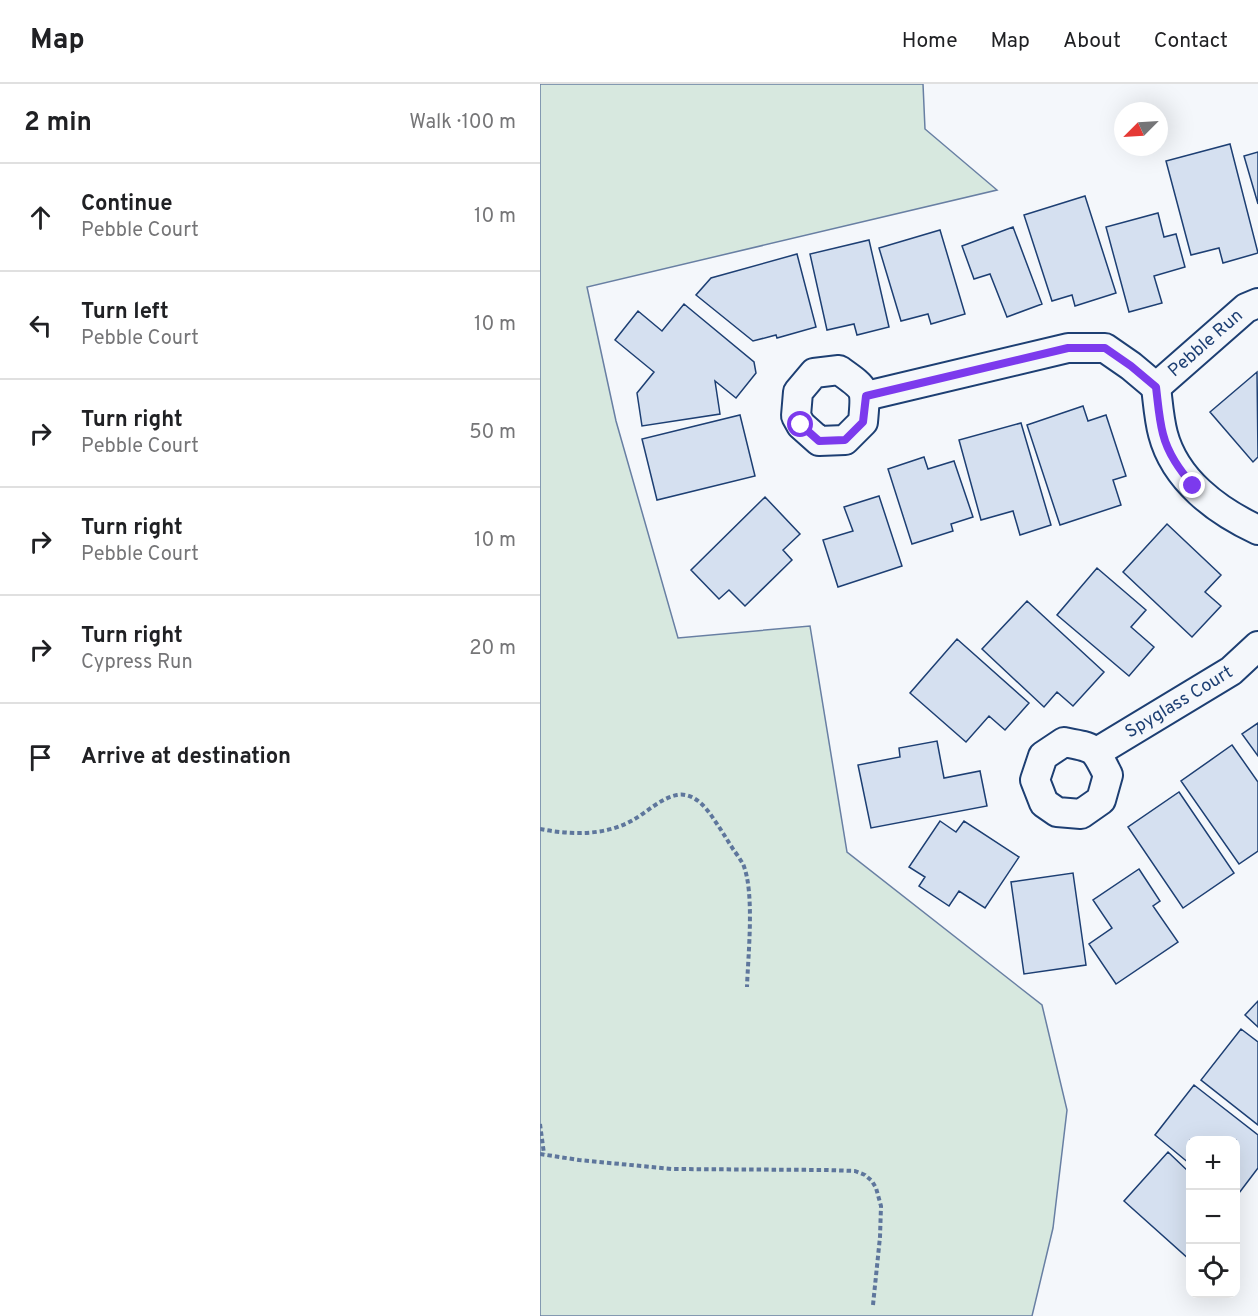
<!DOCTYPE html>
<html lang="en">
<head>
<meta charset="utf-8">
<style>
  body { margin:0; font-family:Overpass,sans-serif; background:#f6f6f6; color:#202124 }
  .controls { position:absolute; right:18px; bottom:18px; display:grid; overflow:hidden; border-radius:12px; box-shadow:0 6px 24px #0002 }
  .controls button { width:54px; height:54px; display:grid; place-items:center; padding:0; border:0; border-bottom:2px solid #e0e0e0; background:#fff; color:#202124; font:30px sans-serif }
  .compass { position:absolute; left:574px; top:18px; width:54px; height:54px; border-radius:50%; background:#fff; box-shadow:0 6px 24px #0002; rotate:246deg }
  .stop { position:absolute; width:18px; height:18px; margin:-14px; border:4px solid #7c3aed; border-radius:50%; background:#fff }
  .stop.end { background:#7c3aed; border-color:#fff; box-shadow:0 2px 6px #0008 }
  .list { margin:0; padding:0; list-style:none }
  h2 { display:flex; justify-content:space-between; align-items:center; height:78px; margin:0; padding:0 24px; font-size:26px }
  h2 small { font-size:20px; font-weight:400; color:#757577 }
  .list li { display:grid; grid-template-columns:39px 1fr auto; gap:18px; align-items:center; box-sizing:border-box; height:108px; padding:0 24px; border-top:2px solid #e0e0e0 }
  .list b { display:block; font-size:22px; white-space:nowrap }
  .list p { margin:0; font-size:20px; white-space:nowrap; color:#757577 }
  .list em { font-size:20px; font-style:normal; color:#757577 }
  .icon { flex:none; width:33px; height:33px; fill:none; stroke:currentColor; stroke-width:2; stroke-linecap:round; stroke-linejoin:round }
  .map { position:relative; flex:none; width:718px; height:1232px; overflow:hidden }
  header { display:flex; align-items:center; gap:36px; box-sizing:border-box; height:84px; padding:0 30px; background:#fff; border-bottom:2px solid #e0e0e0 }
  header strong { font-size:28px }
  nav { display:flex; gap:33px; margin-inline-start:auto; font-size:21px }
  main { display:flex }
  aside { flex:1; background:#fff }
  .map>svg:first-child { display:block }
  .green { fill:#d7e8df; stroke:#687fa3; stroke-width:1.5 }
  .building { fill:#d5e0f0; stroke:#1d3f73; stroke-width:1.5 }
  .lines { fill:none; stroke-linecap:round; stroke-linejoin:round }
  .minor-casing { stroke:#1d3f73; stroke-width:32 }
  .path { stroke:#5e769c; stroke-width:4; stroke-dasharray:4.5 3; stroke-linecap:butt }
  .minor { stroke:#f4f7fb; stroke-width:28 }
  .route { stroke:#7c3aed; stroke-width:8 }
  .labels { text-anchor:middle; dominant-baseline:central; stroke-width:4.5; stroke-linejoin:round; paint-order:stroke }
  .street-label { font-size:18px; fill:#1d3f73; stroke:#f4f7fb }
</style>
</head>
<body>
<header>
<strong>Map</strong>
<nav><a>Home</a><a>Map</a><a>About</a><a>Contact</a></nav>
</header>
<main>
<aside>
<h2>2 min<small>Walk · 100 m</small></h2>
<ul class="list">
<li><svg class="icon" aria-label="ahead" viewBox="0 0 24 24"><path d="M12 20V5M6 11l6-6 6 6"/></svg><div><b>Continue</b><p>Pebble Court</p></div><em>10 m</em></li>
<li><svg class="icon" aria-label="left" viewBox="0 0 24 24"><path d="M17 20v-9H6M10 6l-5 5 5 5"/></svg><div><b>Turn left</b><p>Pebble Court</p></div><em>10 m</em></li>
<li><svg class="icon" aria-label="right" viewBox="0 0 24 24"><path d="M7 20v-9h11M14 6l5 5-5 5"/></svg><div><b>Turn right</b><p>Pebble Court</p></div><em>50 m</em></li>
<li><svg class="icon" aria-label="right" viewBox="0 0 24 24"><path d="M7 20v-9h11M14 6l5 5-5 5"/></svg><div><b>Turn right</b><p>Pebble Court</p></div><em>10 m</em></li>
<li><svg class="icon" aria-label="right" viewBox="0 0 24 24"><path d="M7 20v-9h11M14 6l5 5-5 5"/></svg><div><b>Turn right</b><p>Cypress Run</p></div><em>20 m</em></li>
<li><svg class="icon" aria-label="arrive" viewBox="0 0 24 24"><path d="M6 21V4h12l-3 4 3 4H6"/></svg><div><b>Arrive at destination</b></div></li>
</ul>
</aside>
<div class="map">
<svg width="718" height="1232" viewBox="0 0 718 1232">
  <rect width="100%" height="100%" fill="#f4f7fb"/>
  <path class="green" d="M 0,0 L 383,0 L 385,45 L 457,106 L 47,203 L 76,337 L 138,554 L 270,542 L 307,768 L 502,921 L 527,1026 L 513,1144 L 492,1232 L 0,1232 Z"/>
  <path class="building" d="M 690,60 L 718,169 L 683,179 L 679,164 L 651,171 L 626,77 Z
    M 718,68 L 718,120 L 704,72 Z
    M 545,112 L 576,209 L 535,222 L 532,211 L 512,217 L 484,131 Z
    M 618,129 L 624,153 L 636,150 L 645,183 L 614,192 L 622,219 L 589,228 L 566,143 Z
    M 473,143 L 502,220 L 467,233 L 450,190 L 434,195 L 422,162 Z
    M 400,146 L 425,230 L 391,240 L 388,230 L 361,237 L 339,164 Z
    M 329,156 L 349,243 L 317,251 L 314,240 L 287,246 L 270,170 Z
    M 257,170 L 276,243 L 237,254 L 236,251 L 213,257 L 156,211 L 171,194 Z
    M 144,220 L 214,278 L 216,289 L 196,314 L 175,297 L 180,330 L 102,342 L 97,309 L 114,288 L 75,256 L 98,227 L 122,247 Z
    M 717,288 L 718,373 L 713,378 L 670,328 Z
    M 543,322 L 548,337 L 566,331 L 586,392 L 573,396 L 581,421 L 520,441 L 487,341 Z
    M 200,331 L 215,392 L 117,416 L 102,355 Z
    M 481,339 L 511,441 L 480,451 L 473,427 L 441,436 L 419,356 Z
    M 384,373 L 388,385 L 414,377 L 433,433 L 411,440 L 413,447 L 372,460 L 348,385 Z
    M 339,412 L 362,482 L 298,503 L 283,456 L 313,447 L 304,423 Z
    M 225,413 L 260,450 L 243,466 L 252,476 L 205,522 L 189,506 L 179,515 L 151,486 Z
    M 627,440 L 681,491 L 665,508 L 681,522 L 652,553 L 583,488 Z
    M 557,484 L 606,526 L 591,543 L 614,563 L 589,592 L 517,531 Z
    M 487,517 L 564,588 L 533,622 L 517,608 L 504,623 L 442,565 Z
    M 417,555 L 489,619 L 465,646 L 449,632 L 426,658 L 370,609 Z
    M 718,639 L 718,672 L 702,650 Z
    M 397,657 L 404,694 L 440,687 L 447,722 L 331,744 L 318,681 L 360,673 L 359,664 Z
    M 692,661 L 718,698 L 718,767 L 699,780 L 641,697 Z
    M 639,708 L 694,789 L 643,824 L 588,743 Z
    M 400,737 L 416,748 L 424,737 L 479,773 L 445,824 L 419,807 L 409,822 L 379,802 L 385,793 L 369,783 Z
    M 599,785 L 620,817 L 613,822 L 638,858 L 576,900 L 549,860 L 572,844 L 553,816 Z
    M 533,789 L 546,881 L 484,890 L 471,798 Z
    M 718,917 L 718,943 L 705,931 Z
    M 701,945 L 718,958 L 718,1041 L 661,996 Z
    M 654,1001 L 718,1051 L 718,1084 L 696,1113 L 696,1056 L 650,1056 L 650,1080 L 615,1051 Z
    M 628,1068 L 650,1089 L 650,1176 L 584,1117 Z"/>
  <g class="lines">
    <defs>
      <g id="minor">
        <path d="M 299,286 C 327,306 326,304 323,338 L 305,356 L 279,357 L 261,341 L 256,332 L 258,308 L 274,289 Z"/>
        <path d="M 616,303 C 618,319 619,335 623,350 C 635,396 677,427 718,446"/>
        <path id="s1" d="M 616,303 L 706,224 L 718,219"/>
        <path d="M 326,312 L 528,264 L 565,264 L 591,282 L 616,303"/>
        <path d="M 524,658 C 556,664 554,663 568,691 L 561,716 L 541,730 L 517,728 L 504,719 L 495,696 L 503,672 Z"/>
        <path id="s2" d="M 557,668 L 691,587 L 718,562"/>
      </g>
    </defs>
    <use href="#minor" class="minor-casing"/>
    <path class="path" d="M 0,745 C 31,751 65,752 93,736 C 107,728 121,714 137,711 C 153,708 165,722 173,734 C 180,744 186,754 193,765 C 196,769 200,775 203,780 C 215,808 208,871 207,903
      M 0,1040 L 4,1070
      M 0,1070 L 39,1076 L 132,1085 L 288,1086 L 315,1087 L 325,1091 L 332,1097 L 336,1104 L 341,1122 L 340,1153 L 333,1221"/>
    <use href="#minor" class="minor"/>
  </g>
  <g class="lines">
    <path class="route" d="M 261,341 L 279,357 L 305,356 L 323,338 L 326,312 L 528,264 L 565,264 L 591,282 L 616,303 C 618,319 619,335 623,350 C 628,370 640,386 653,402"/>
  </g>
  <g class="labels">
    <g class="street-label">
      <text stroke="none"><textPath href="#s1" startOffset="66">Pebble Run</textPath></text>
      <text stroke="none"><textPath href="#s2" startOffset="96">Spyglass Court</textPath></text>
    </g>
  </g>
</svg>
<div class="controls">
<button>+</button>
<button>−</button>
<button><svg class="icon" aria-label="locate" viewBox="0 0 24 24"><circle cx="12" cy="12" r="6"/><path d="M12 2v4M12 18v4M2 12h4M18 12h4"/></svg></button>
</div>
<svg class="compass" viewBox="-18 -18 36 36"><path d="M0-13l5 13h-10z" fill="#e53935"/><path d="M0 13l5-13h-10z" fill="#757577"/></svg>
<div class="stop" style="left:261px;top:341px"></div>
<div class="stop end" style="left:653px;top:402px"></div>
</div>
</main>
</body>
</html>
